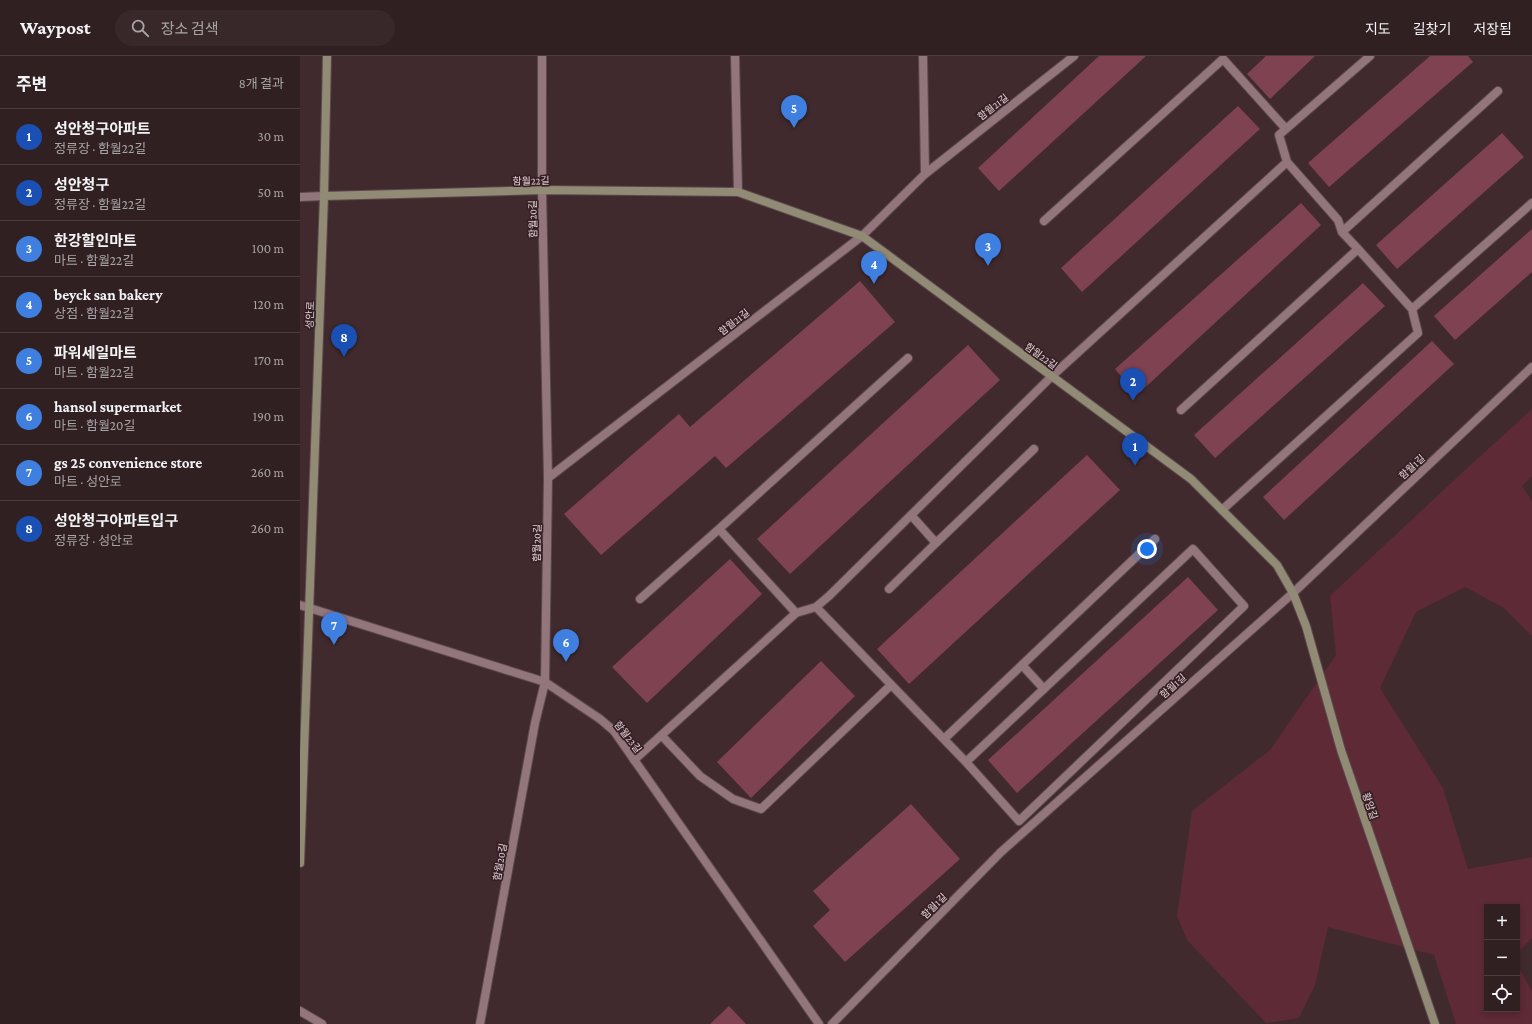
<!DOCTYPE html>
<html lang="ko">
<head>
<meta charset="utf-8">
<style>
  body { margin:0; font-family:"Crimson Pro","Noto Sans KR",serif; background:#39282a; color:#f1f3f6 }
  .controls { position:absolute; right:12px; bottom:12px; display:grid; overflow:hidden; border-radius:0px; box-shadow:0 2px 6px #0003 }
  .controls button { width:36px; height:36px; display:grid; place-items:center; padding:0; border:0; border-bottom:1px solid #4c3e40; background:#312022; color:#f1f3f6; font:20px sans-serif }
  .you { position:absolute; left:847px; top:493px; width:14px; height:14px; margin:-10px; border:3px solid #fff; border-radius:50%; background:#1a73e8; box-shadow:0 0 0 6px #1a73e833 }
  .badge { display:grid; place-items:center; width:26px; height:26px; border-radius:50%; background:#8bbbb9; color:#fff; font-size:13px; font-weight:700 }
  .pin { position:absolute; translate:-50% -33px; filter:drop-shadow(0 1px 2px #0008) }
  .pin::after { content:''; position:absolute; top:21px; width:14px; height:12px; background:inherit; clip-path:polygon(0 0,100% 0,50% 100%) }
  .list { margin:0; padding:0; list-style:none }
  h2 { display:flex; justify-content:space-between; align-items:center; height:52px; margin:0; padding:0 16px; font-size:17px }
  h2 small { font-size:13px; font-weight:400; color:#a8a3a5 }
  .list li { display:grid; grid-template-columns:26px 1fr auto; gap:12px; align-items:center; box-sizing:border-box; height:56px; padding:0 16px; border-top:1px solid #4c3e40 }
  .list b { display:block; font-size:15px; white-space:nowrap }
  .list p { margin:0; font-size:13px; white-space:nowrap; color:#a8a3a5 }
  .list em { font-size:13px; font-style:normal; color:#a8a3a5 }
  .icon { flex:none; width:22px; height:22px; fill:none; stroke:currentColor; stroke-width:2; stroke-linecap:round; stroke-linejoin:round }
  .map { position:relative; flex:none; width:1232px; height:968px; overflow:hidden }
  header { display:flex; align-items:center; gap:24px; box-sizing:border-box; height:56px; padding:0 20px; background:#312022; border-bottom:1px solid #4c3e40 }
  header strong { font-size:19px }
  nav { display:flex; gap:22px; margin-inline-start:auto; font-size:14px }
  .search { width:280px; height:36px; background:#39282a; display:flex; align-items:center; gap:10px; box-sizing:border-box; padding:0 14px; border-radius:22px; color:#a8a3a5; font-size:15px }
  main { display:flex }
  aside { flex:1; background:#312022 }
  .map>svg:first-child { display:block }
  .green { fill:#5d2a36 }
  .building { fill:#7e4250 }
  .lines { fill:none; stroke-linecap:round; stroke-linejoin:round }
  .lane-casing { stroke:#5c494d; stroke-width:10 }
  .street-casing { stroke:#5c494d; stroke-width:10 }
  .secondary-casing { stroke:#5c494d; stroke-width:10 }
  .lane { stroke:#92767b; stroke-width:8 }
  .street { stroke:#92767b; stroke-width:8 }
  .secondary { stroke:#918a74; stroke-width:8 }
  .labels { text-anchor:middle; dominant-baseline:central; stroke-width:3.5; stroke-linejoin:round; paint-order:stroke }
  .street-label { font-size:10px; fill:#e5d5d8; stroke:#362025 }
</style>
</head>
<body>
<header>
<strong>Waypost</strong>
<div class="search"><svg class="icon" aria-label="search" viewBox="0 0 24 24"><circle cx="10" cy="10" r="6"/><path d="M15 15l6 6"/></svg>장소 검색</div>
<nav><a>지도</a><a>길찾기</a><a>저장됨</a></nav>
</header>
<main>
<aside>
<h2>주변<small>8개 결과</small></h2>
<ul class="list">
<li><span class="badge" style="background:#1a4fb4">1</span><div><b>성안청구아파트</b><p>정류장 · 함월22길</p></div><em>30 m</em></li>
<li><span class="badge" style="background:#1a4fb4">2</span><div><b>성안청구</b><p>정류장 · 함월22길</p></div><em>50 m</em></li>
<li><span class="badge" style="background:#3f7fe0">3</span><div><b>한강할인마트</b><p>마트 · 함월22길</p></div><em>100 m</em></li>
<li><span class="badge" style="background:#3f7fe0">4</span><div><b>beyck san bakery</b><p>상점 · 함월22길</p></div><em>120 m</em></li>
<li><span class="badge" style="background:#3f7fe0">5</span><div><b>파워세일마트</b><p>마트 · 함월22길</p></div><em>170 m</em></li>
<li><span class="badge" style="background:#3f7fe0">6</span><div><b>hansol supermarket</b><p>마트 · 함월20길</p></div><em>190 m</em></li>
<li><span class="badge" style="background:#3f7fe0">7</span><div><b>gs 25 convenience store</b><p>마트 · 성안로</p></div><em>260 m</em></li>
<li><span class="badge" style="background:#1a4fb4">8</span><div><b>성안청구아파트입구</b><p>정류장 · 성안로</p></div><em>260 m</em></li>
</ul>
</aside>
<div class="map">
<svg width="1232" height="968" viewBox="0 0 1232 968">
  <rect width="100%" height="100%" fill="#412a2e"/>
  <path class="green" d="M 1232,353 L 1232,420 L 1222,430 L 1232,445 L 1232,580 L 1204,552 L 1165,531 L 1116,556 L 1080,632 L 1143,732 L 1168,813 L 1232,801 L 1232,882 L 1217,897 L 1217,851 L 1187,851 L 1187,953 L 1217,953 L 1217,909 L 1232,935 L 1232,968 L 1156,968 L 1134,899 L 1028,871 L 1015,929 L 999,962 L 966,967 L 887,884 L 877,860 L 892,755 L 970,694 L 1036,599 L 1030,540 L 1165,414 Z"/>
  <path class="building" d="M 799,0 L 846,0 L 699,135 L 678,112 Z
    M 966,0 L 1015,0 L 970,43 L 947,18 Z
    M 1130,0 L 1168,0 L 1173,6 L 1029,131 L 1008,107 Z
    M 938,50 L 960,73 L 782,236 L 761,212 Z
    M 1202,77 L 1224,101 L 1097,213 L 1076,189 Z
    M 1001,147 L 1021,169 L 837,339 L 815,313 Z
    M 1232,173 L 1232,216 L 1155,284 L 1134,260 Z
    M 560,225 L 595,266 L 426,412 L 415,400 L 301,499 L 264,458 L 379,358 L 390,371 Z
    M 1063,227 L 1085,250 L 915,402 L 894,379 Z
    M 1132,285 L 1154,308 L 984,464 L 963,441 Z
    M 668,289 L 700,324 L 490,518 L 457,483 Z
    M 787,399 L 820,434 L 609,628 L 577,593 Z
    M 430,503 L 462,538 L 347,647 L 312,611 Z
    M 888,521 L 918,554 L 717,737 L 688,704 Z
    M 521,605 L 555,640 L 451,742 L 417,706 Z
    M 611,748 L 660,803 L 545,906 L 513,870 L 530,854 L 513,835 Z
    M 429,950 L 446,968 L 410,968 Z"/>
  <g class="lines">
    <defs>
      <path id="lane" d="M 987,106 L 979,79 L 1070,0
        M 744,165 L 923,3 L 986,73
        M 1042,176 L 1198,35
        M 1112,253 L 1232,147
        M 881,354 L 1058,193 L 1112,253 L 1118,277 L 922,454
        M 611,459 L 636,487 L 734,393
        M 419,473 L 608,302
        M 589,533 L 636,487
        M 340,543 L 419,473 L 496,557
        M 516,551 L 666,706 L 719,765 L 944,550 L 893,493 L 666,706
        M 744,633 L 722,609 L 855,483
        M 362,680 L 400,720 L 433,743 L 461,753 L 591,629
        M 644,683 L 722,609
        M 334,704 L 496,557 L 516,551 L 529,540 L 752,320 L 987,106 L 1038,164 L 1042,176 L 1058,193"/>
      <path id="street" d="M 435,0 L 438,136
        M 623,0 L 625,118
        M 0,141 L 24,140
        M 248,422 L 562,180 L 625,118 L 774,0
        M 0,549 L 245,626 L 300,663 L 314,675 L 519,968
        M 0,955 L 22,968
        M 180,968 L 235,667 L 245,626 L 248,422 L 242,134 L 242,0
        M 532,968 L 701,796 L 993,537 L 1232,311"/>
      <path id="secondary" d="M 24,140 L 242,134 L 438,136 L 562,180 L 891,423 L 977,509 L 993,537 L 1006,570 L 1041,694 L 1135,968
        M 0,807 L 24,140 L 27,0"/>
    </defs>
    <use href="#lane" class="lane-casing"/>
    <use href="#street" class="street-casing"/>
    <use href="#secondary" class="secondary-casing"/>
    <use href="#lane" class="lane"/>
    <use href="#street" class="street"/>
    <use href="#secondary" class="secondary"/>
  </g>
  <g class="labels">
    <g class="street-label">
      <text transform="translate(693 51) rotate(-38)">함월21길</text>
      <text transform="translate(231 125) rotate(-1)">함월22길</text>
      <text transform="translate(233 163) rotate(-91)">함월20길</text>
      <text transform="translate(10 259) rotate(-88)">성안로</text>
      <text transform="translate(434 266) rotate(-38)">함월21길</text>
      <text transform="translate(741 300) rotate(36)">함월22길</text>
      <text transform="translate(1112 411) rotate(-43)">함월1길</text>
      <text transform="translate(237 487) rotate(-89)">함월20길</text>
      <text transform="translate(873 630) rotate(-42)">함월1길</text>
      <text transform="translate(328 681) rotate(52)">함월23길</text>
      <text transform="translate(1070 750) rotate(71)">황암길</text>
      <text transform="translate(200 806) rotate(-80)">함월20길</text>
      <text transform="translate(634 850) rotate(-45)">함월1길</text>
    </g>
  </g>
</svg>
<div class="controls">
<button>+</button>
<button>−</button>
<button><svg class="icon" aria-label="locate" viewBox="0 0 24 24"><circle cx="12" cy="12" r="6"/><path d="M12 2v4M12 18v4M2 12h4M18 12h4"/></svg></button>
</div>
<div class="you"></div>
<div class="pin badge" style="left:835px;top:410px;background:#1a4fb4">1</div>
<div class="pin badge" style="left:833px;top:345px;background:#1a4fb4">2</div>
<div class="pin badge" style="left:688px;top:210px;background:#3f7fe0">3</div>
<div class="pin badge" style="left:574px;top:228px;background:#3f7fe0">4</div>
<div class="pin badge" style="left:494px;top:72px;background:#3f7fe0">5</div>
<div class="pin badge" style="left:266px;top:606px;background:#3f7fe0">6</div>
<div class="pin badge" style="left:34px;top:589px;background:#3f7fe0">7</div>
<div class="pin badge" style="left:44px;top:301px;background:#1a4fb4">8</div>
</div>
</main>
</body>
</html>
